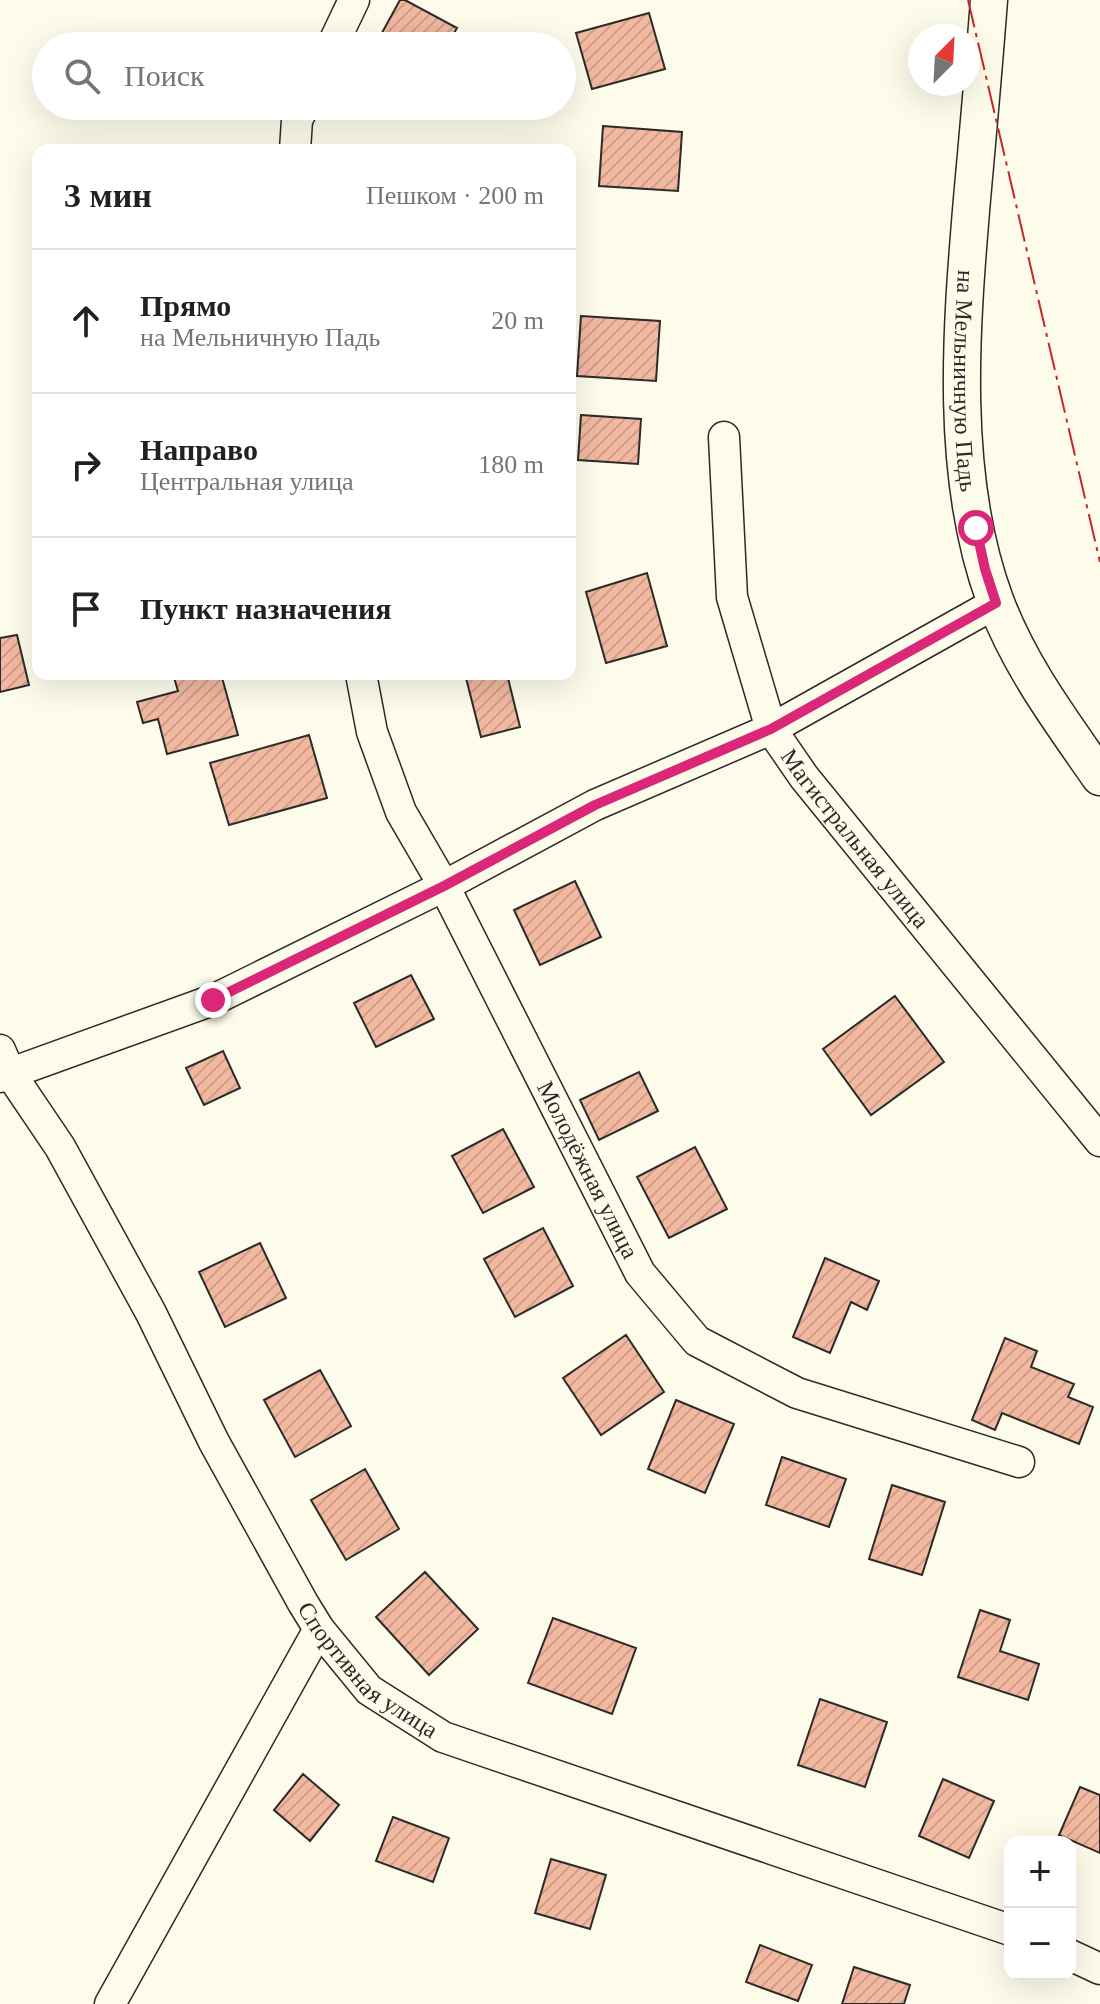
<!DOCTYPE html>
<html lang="ru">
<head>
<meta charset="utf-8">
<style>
  body { margin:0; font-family:"Times New Roman",serif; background:#f2f2f2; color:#202124 }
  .controls { position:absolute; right:24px; bottom:24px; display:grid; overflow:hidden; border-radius:16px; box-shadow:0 8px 32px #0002 }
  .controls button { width:72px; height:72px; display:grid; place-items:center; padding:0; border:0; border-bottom:2px solid #e0e0e0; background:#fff; color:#202124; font:40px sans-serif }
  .compass { position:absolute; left:908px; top:24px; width:72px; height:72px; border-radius:50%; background:#fff; box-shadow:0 8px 32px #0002; rotate:24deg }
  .stop { position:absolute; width:24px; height:24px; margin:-18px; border:6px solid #db2777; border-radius:50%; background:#fff }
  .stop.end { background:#db2777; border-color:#fff; box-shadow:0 2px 8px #0008 }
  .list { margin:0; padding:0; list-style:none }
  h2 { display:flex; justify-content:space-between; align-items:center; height:104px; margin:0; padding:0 32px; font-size:34px }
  h2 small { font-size:26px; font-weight:400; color:#757577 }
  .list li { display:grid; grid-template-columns:52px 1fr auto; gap:24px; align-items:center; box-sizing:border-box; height:144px; padding:0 32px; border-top:2px solid #e0e0e0 }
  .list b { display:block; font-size:30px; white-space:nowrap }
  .list p { margin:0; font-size:26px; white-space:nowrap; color:#757577 }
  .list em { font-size:26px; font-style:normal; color:#757577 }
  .icon { flex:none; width:44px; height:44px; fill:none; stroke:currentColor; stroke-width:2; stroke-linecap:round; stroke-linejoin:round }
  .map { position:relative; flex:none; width:1100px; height:2004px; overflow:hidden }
  .search { position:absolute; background:#fff; box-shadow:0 8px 32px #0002; left:32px; top:32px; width:544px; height:88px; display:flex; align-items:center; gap:20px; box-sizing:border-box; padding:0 28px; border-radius:44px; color:#757577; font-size:30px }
  .panel { position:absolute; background:#fff; box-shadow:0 8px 32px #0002; left:32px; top:144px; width:544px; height:536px; border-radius:16px }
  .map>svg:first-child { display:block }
  .building { fill:url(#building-hatch); stroke:#2b2b2b; stroke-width:2 }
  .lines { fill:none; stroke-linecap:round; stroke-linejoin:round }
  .minor-casing { stroke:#2b2b2b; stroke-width:33 }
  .tertiary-casing { stroke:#2b2b2b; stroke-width:39 }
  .minor { stroke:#fdfbea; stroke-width:30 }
  .tertiary { stroke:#fdfbea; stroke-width:36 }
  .power { stroke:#c62828; stroke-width:2; stroke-dasharray:28 6 4 6; stroke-linecap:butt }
  .route { stroke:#db2777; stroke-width:10 }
  .labels { text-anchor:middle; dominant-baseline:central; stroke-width:6; stroke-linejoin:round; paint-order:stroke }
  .street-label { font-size:24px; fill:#2b2b2b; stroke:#fdfbea }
</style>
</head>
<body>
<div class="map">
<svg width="1100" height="2004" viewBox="0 0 1100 2004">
  <defs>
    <pattern id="building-hatch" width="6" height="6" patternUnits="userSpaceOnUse" patternTransform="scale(2)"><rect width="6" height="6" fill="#f2b8a0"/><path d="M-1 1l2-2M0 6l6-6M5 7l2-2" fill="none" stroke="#d09e8a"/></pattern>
  </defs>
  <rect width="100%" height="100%" fill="#fdfbea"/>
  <path class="building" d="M 400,0 L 405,0 L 457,28 L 447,46 L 389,46 L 378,40 Z
    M 649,13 L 665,69 L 592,89 L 576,33 Z
    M 603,126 L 682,132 L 678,191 L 599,186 Z
    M 581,316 L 660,321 L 656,381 L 577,376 Z
    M 581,415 L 641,419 L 638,464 L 578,460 Z
    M 647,573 L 667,646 L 606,663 L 586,592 Z
    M 17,635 L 29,685 L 0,692 L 0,638 Z
    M 173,674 L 221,674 L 238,735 L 167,754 L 158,719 L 143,723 L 137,702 L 178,691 Z
    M 465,674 L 507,674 L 520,727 L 481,737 Z
    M 309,735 L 327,798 L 229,825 L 210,763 Z
    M 575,881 L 601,937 L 540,965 L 514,910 Z
    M 411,975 L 434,1019 L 376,1047 L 354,1003 Z
    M 895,996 L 944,1062 L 871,1115 L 823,1049 Z
    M 223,1051 L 240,1088 L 204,1105 L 186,1068 Z
    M 639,1072 L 658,1111 L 599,1140 L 580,1100 Z
    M 503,1129 L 534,1187 L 483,1213 L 452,1156 Z
    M 695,1147 L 727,1209 L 669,1238 L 637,1177 Z
    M 543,1228 L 573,1286 L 515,1317 L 484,1259 Z
    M 260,1243 L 286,1298 L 225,1327 L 199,1272 Z
    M 825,1258 L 879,1281 L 867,1310 L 851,1302 L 830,1353 L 793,1337 Z
    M 626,1335 L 664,1392 L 601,1435 L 563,1378 Z
    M 1005,1338 L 1037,1351 L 1031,1367 L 1074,1384 L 1068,1397 L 1093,1407 L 1079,1444 L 1002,1413 L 995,1430 L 972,1420 Z
    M 320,1370 L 351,1426 L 295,1457 L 264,1400 Z
    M 676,1400 L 734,1424 L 705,1493 L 648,1469 Z
    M 782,1457 L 846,1479 L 829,1527 L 766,1505 Z
    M 365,1469 L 399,1529 L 346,1560 L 311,1500 Z
    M 892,1485 L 945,1502 L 922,1575 L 869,1559 Z
    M 425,1572 L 478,1629 L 429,1675 L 376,1617 Z
    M 980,1610 L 1010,1620 L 1000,1651 L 1039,1664 L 1028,1700 L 958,1677 Z
    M 553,1618 L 636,1648 L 612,1714 L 528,1683 Z
    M 820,1699 L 887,1722 L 865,1787 L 798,1765 Z
    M 303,1774 L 339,1805 L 310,1841 L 274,1810 Z
    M 943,1779 L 994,1801 L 969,1858 L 919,1836 Z
    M 1080,1787 L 1100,1795 L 1100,1853 L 1059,1835 Z
    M 393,1817 L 449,1838 L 433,1882 L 376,1861 Z
    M 551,1859 L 606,1875 L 590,1929 L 535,1913 Z
    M 760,1945 L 812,1965 L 798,2001 L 746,1982 Z
    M 854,1967 L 910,1985 L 904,2004 L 842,2004 Z"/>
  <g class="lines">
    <defs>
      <g id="minor">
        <path d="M 332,46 L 354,0"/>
        <path d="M 295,150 L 297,120 L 304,106"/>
        <path id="s1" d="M 724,437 L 732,597 L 771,729 L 804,777 L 1100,1141"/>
        <path id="s2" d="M 361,674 L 372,732 L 401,812 L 444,886 L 640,1273 L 697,1341 L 797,1393 L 1019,1462"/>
        <path id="s3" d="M 0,1050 L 10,1073 L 60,1147 L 151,1313 L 214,1442 L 303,1603 L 319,1629 L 369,1690 L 443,1737 L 1010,1930"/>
        <path d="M 0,1077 L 213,1000 L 444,886 L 595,805 L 771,729 L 996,603"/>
        <path d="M 1070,1955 L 1100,1969"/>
        <path d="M 110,2004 L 319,1629"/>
      </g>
      <g id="tertiary">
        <path id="s4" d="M 989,0 C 984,66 978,133 972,199 C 961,329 949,476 995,600 C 1019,665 1061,721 1100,777"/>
      </g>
    </defs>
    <use href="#minor" class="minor-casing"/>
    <use href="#tertiary" class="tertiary-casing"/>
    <use href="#minor" class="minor"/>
    <use href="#tertiary" class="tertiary"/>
    <path class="power" d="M 968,0 L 1100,562"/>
  </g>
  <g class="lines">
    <path class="route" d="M 213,1000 L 444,886 L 595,805 L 771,729 L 996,603 L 985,569 L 976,528"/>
  </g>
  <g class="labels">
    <g class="street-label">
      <text stroke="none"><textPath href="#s4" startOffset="382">на Мельничную Падь</textPath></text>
      <text stroke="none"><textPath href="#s1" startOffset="436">Магистральная улица</textPath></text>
      <text stroke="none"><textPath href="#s2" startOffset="548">Молодёжная улица</textPath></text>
      <text stroke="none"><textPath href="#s3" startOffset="726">Спортивная улица</textPath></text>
    </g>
  </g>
</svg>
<div class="controls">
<button>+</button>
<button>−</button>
</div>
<svg class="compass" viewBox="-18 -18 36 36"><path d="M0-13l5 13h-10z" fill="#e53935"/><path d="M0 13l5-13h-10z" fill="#757577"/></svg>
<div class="stop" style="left:976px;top:528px"></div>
<div class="stop end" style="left:213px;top:1000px"></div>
<div class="search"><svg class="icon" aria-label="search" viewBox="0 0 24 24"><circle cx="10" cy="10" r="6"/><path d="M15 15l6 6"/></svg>Поиск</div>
<section class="panel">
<h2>3 мин<small>Пешком · 200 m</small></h2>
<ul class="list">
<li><svg class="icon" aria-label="ahead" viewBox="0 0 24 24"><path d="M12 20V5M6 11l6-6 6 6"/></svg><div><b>Прямо</b><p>на Мельничную Падь</p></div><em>20 m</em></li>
<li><svg class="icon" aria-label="right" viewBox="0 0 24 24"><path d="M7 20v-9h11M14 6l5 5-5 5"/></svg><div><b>Направо</b><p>Центральная улица</p></div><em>180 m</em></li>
<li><svg class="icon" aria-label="arrive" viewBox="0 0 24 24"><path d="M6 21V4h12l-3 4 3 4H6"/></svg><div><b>Пункт назначения</b></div></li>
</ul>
</section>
</div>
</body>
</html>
